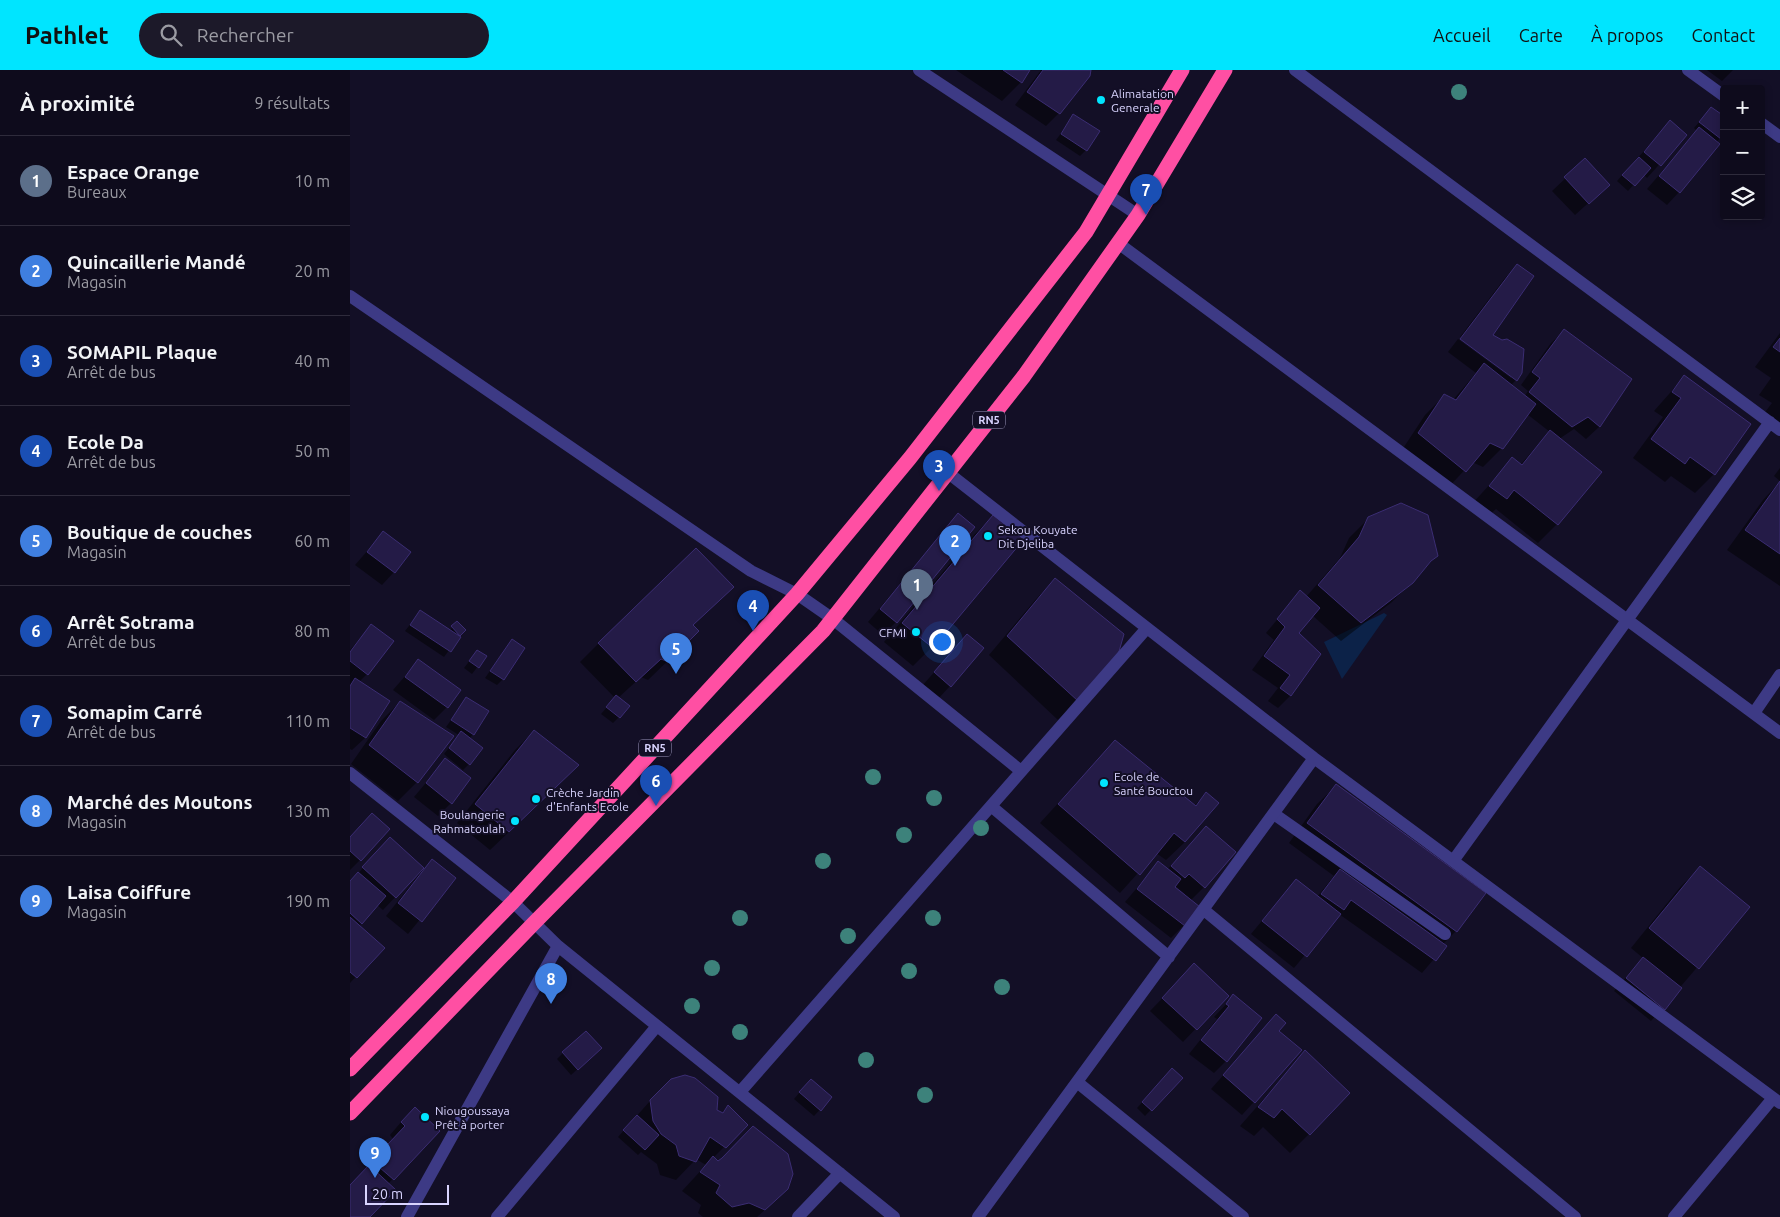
<!DOCTYPE html>
<html lang="fr">
<head>
<meta charset="utf-8">
<style>
  body { margin:0; font-family:Ubuntu,sans-serif; background:#1c1929; color:#f1f3f6 }
  .controls { position:absolute; right:15px; top:15px; display:grid; overflow:hidden; border-radius:5px; box-shadow:0 2px 8px #0003 }
  .controls button { width:45px; height:45px; display:grid; place-items:center; padding:0; border:0; border-bottom:1px solid #2e2b3b; background:#0e0b1c; color:#f1f3f6; font:25px sans-serif }
  .scale { position:absolute; left:15px; bottom:12px; width:84px; box-sizing:border-box; padding-left:5px; border:2px solid #d9d4ff; border-top:0; font-size:14px; line-height:18px; white-space:nowrap; color:#d9d4ff; -webkit-text-stroke:4px #130f26; paint-order:stroke }
  .you { position:absolute; left:591px; top:571px; width:18px; height:18px; margin:-12px; border:4px solid #fff; border-radius:50%; background:#1a73e8; box-shadow:0 0 0 8px #1a73e833 }
  .badge { display:grid; place-items:center; width:32px; height:32px; border-radius:50%; background:#00e5ff; color:#fff; font-size:16px; font-weight:700 }
  .pin { position:absolute; translate:-50% -41px; filter:drop-shadow(0 1px 2px #0008) }
  .pin::after { content:''; position:absolute; top:26px; width:18px; height:15px; background:inherit; clip-path:polygon(0 0,100% 0,50% 100%) }
  .list { margin:0; padding:0; list-style:none }
  h2 { display:flex; justify-content:space-between; align-items:center; height:65px; margin:0; padding:0 20px; font-size:21px }
  h2 small { font-size:16px; font-weight:400; color:#9b9ba3 }
  .list li { display:grid; grid-template-columns:32px 1fr auto; gap:15px; align-items:center; box-sizing:border-box; height:90px; padding:0 20px; border-top:1px solid #2e2b3b }
  .list b { display:block; font-size:19px; white-space:nowrap }
  .list p { margin:0; font-size:16px; white-space:nowrap; color:#9b9ba3 }
  .list em { font-size:16px; font-style:normal; color:#9b9ba3 }
  .icon { flex:none; width:28px; height:28px; fill:none; stroke:currentColor; stroke-width:2; stroke-linecap:round; stroke-linejoin:round }
  .map { position:relative; flex:none; width:1430px; height:1147px; overflow:hidden }
  header { display:flex; align-items:center; gap:30px; box-sizing:border-box; height:70px; padding:0 25px; background:#00e5ff; color:#111 }
  header strong { font-size:24px }
  nav { display:flex; gap:28px; margin-inline-start:auto; font-size:18px }
  .search { width:350px; height:45px; background:#1c1929; display:flex; align-items:center; gap:12px; box-sizing:border-box; padding:0 18px; border-radius:28px; color:#9b9ba3; font-size:19px }
  main { display:flex }
  aside { flex:1; background:#0e0b1c }
  .map>svg:first-child { display:block }
  .water { fill:#0c2248 }
  .shadow { fill:#0007; fill-rule:evenodd }
  .building { fill:#241b47; stroke:#3b2d73 }
  .lines { fill:none; stroke-linecap:round; stroke-linejoin:round }
  .lane { stroke:#3d3a85; stroke-width:12 }
  .street { stroke:#3d3a85; stroke-width:12 }
  .highway { stroke:#ff4fa3; stroke-width:15 }
  .tree { fill:#3d827b }
  .poi-dot { fill:#00e5ff; stroke:#130f26; stroke-width:2 }
  .labels { text-anchor:middle; dominant-baseline:central; stroke-width:4; stroke-linejoin:round; paint-order:stroke }
  .shield { fill:#130f26; stroke:#9e99be; stroke-width:1 }
  .shield-label { font-size:11px; font-weight:bold; fill:#d9d4ff }
  .poi-label { font-size:12px; fill:#d9d4ff; stroke:#130f26; text-anchor:start }
</style>
</head>
<body>
<header>
<strong>Pathlet</strong>
<div class="search"><svg class="icon" aria-label="search" viewBox="0 0 24 24"><circle cx="10" cy="10" r="6"/><path d="M15 15l6 6"/></svg>Rechercher</div>
<nav><a>Accueil</a><a>Carte</a><a>À propos</a><a>Contact</a></nav>
</header>
<main>
<aside>
<h2>À proximité<small>9 résultats</small></h2>
<ul class="list">
<li><span class="badge" style="background:#5c6f8a">1</span><div><b>Espace Orange</b><p>Bureaux</p></div><em>10 m</em></li>
<li><span class="badge" style="background:#3f7fe0">2</span><div><b>Quincaillerie Mandé</b><p>Magasin</p></div><em>20 m</em></li>
<li><span class="badge" style="background:#1a4fb4">3</span><div><b>SOMAPIL Plaque</b><p>Arrêt de bus</p></div><em>40 m</em></li>
<li><span class="badge" style="background:#1a4fb4">4</span><div><b>Ecole Da</b><p>Arrêt de bus</p></div><em>50 m</em></li>
<li><span class="badge" style="background:#3f7fe0">5</span><div><b>Boutique de couches</b><p>Magasin</p></div><em>60 m</em></li>
<li><span class="badge" style="background:#1a4fb4">6</span><div><b>Arrêt Sotrama</b><p>Arrêt de bus</p></div><em>80 m</em></li>
<li><span class="badge" style="background:#1a4fb4">7</span><div><b>Somapim Carré</b><p>Arrêt de bus</p></div><em>110 m</em></li>
<li><span class="badge" style="background:#3f7fe0">8</span><div><b>Marché des Moutons</b><p>Magasin</p></div><em>130 m</em></li>
<li><span class="badge" style="background:#3f7fe0">9</span><div><b>Laisa Coiffure</b><p>Magasin</p></div><em>190 m</em></li>
</ul>
</aside>
<div class="map">
<svg width="1430" height="1147" viewBox="0 0 1430 1147">
  <rect width="100%" height="100%" fill="#130f26"/>
  <path class="water" d="M 1034,543 L 1037,545 L 992,609 L 974,572 Z"/>
  <path class="shadow" d="M 606,0 L 679,0 L 671,12 L 652,31 Z
    M 691,0 L 739,0 L 709,43 L 696,56 L 665,35 Z
    M 1357,0 L 1383,0 L 1372,11 Z
    M 1361,38 L 1370,68 L 1329,122 L 1317,135 L 1297,119 L 1347,61 L 1344,58 Z
    M 724,46 L 736,80 L 730,86 L 706,70 Z
    M 1320,52 L 1336,65 L 1297,108 L 1293,104 L 1278,121 L 1267,111 Z
    M 1235,90 L 1245,127 L 1225,145 L 1202,121 Z
    M 1168,195 L 1142,265 L 1166,310 L 1160,316 L 1174,327 L 1178,321 L 1171,315 L 1201,273 L 1214,261 L 1281,309 L 1249,357 L 1236,369 L 1224,359 L 1209,369 L 1207,454 L 1188,473 L 1146,439 L 1137,447 L 1121,435 L 1163,389 L 1170,395 L 1200,362 L 1177,344 L 1152,378 L 1133,397 L 1122,392 L 1096,420 L 1050,383 L 1075,345 L 1094,326 L 1103,330 L 1126,303 L 1098,282 L 1108,269 L 1161,308 L 1161,304 L 1110,267 L 1155,208 Z
    M 1430,263 L 1430,364 L 1409,350 L 1422,333 L 1409,325 L 1421,308 L 1405,297 Z
    M 1334,307 L 1399,354 L 1364,404 L 1345,423 L 1321,406 L 1315,412 L 1283,388 L 1313,347 L 1304,341 Z
    M 1430,398 L 1430,411 L 1424,406 Z
    M 1430,412 L 1430,516 L 1377,480 L 1413,430 Z
    M 608,445 L 546,552 L 533,565 L 518,552 Z
    M 643,446 L 582,577 L 563,596 L 534,572 L 624,465 Z
    M 1019,448 L 1086,486 L 1042,532 L 991,571 L 962,545 L 948,563 L 970,584 L 940,626 L 928,638 L 918,631 L 928,618 L 902,600 L 924,570 L 916,563 L 950,522 L 956,527 L 990,488 L 999,468 Z
    M 33,463 L 44,502 L 32,515 L 5,495 Z
    M 705,510 L 765,591 L 708,650 L 639,585 L 686,529 Z
    M 70,542 L 99,561 L 107,553 L 114,560 L 94,587 L 55,561 Z
    M 22,555 L 17,604 L 9,612 L 39,632 L 15,668 L 2,680 L 0,679 L 0,580 Z
    M 342,556 L 329,580 L 298,610 L 291,607 L 268,628 L 269,647 L 263,653 L 251,644 L 265,628 L 230,592 L 249,573 Z
    M 617,565 L 600,616 L 588,629 L 572,616 Z
    M 162,570 L 153,609 L 147,615 L 135,608 Z
    M 127,581 L 135,587 L 122,604 L 114,598 Z
    M 69,590 L 97,637 L 84,650 L 43,620 Z
    M 117,628 L 123,664 L 119,669 L 119,694 L 113,700 L 94,684 L 109,665 L 96,657 Z
    M 50,632 L 67,712 L 48,731 L 1,694 L 31,651 Z
    M 184,661 L 228,696 L 140,780 L 107,753 L 165,680 Z
    M 765,671 L 844,736 L 856,724 L 835,772 L 816,790 L 806,783 L 770,823 L 690,753 Z
    M 95,690 L 101,733 L 88,746 L 64,727 Z
    M 986,716 L 1106,861 L 1093,874 L 1095,876 L 1072,903 L 989,844 L 944,898 L 901,864 L 946,810 L 967,827 L 984,806 L 939,773 L 967,734 Z
    M 856,757 L 854,817 L 840,831 L 834,855 L 821,868 L 775,832 L 808,793 L 817,800 ZM 825,816 L 835,824 L 833,826 L 823,818 Z
    M 38,759 L 10,790 L 0,800 L 0,768 Z
    M 40,769 L 74,799 L 82,791 L 104,808 L 58,864 L 36,846 L 68,806 L 66,805 L 33,840 L 27,835 L 9,856 L 33,878 L 0,913 L 0,812 Z
    M 1350,798 L 1399,837 L 1301,951 L 1264,921 L 1293,888 L 1281,878 L 1331,816 Z
    M 832,908 L 877,926 L 833,972 L 800,941 Z
    M 884,926 L 876,991 L 864,1003 L 839,984 L 867,949 L 864,947 Z
    M 926,946 L 927,961 L 950,981 L 892,1045 L 861,1019 Z
    M 955,982 L 959,1064 L 940,1083 L 913,1057 L 904,1066 L 890,1056 Z
    M 213,983 L 244,984 L 221,1005 L 207,989 Z
    M 816,1006 L 831,1008 L 795,1046 L 787,1038 Z
    M 455,1016 L 481,1028 L 464,1046 L 444,1029 Z
    M 300,1031 L 372,1044 L 378,1037 L 396,1055 L 363,1088 L 417,1138 L 407,1147 L 353,1147 L 348,1143 L 351,1135 L 332,1121 L 356,1095 L 346,1089 L 326,1110 L 310,1105 L 307,1094 L 291,1082 L 288,1085 L 268,1067 Z
    M 52,1051 L 88,1061 L 38,1114 L 19,1147 L 0,1147 L 0,1116 L 43,1069 L 40,1065 Z"/>
  <path class="building" d="M 653,0 L 680,0 L 672,13 Z
    M 693,0 L 741,0 L 740,6 L 710,44 L 677,22 Z
    M 1361,37 L 1374,46 L 1374,66 L 1371,69 L 1349,52 Z
    M 723,44 L 750,61 L 737,81 L 711,64 Z
    M 1320,50 L 1337,65 L 1311,96 L 1294,82 Z
    M 1349,57 L 1370,74 L 1330,123 L 1309,106 Z
    M 1289,87 L 1301,98 L 1285,116 L 1272,105 Z
    M 1235,88 L 1260,115 L 1239,134 L 1214,107 Z
    M 1167,194 L 1184,206 L 1143,265 L 1152,270 L 1157,269 L 1174,279 L 1172,303 L 1167,311 L 1110,269 Z
    M 1214,259 L 1282,309 L 1250,357 L 1238,347 L 1222,357 L 1179,322 L 1190,308 L 1182,302 Z
    M 1430,268 L 1430,282 L 1423,277 Z
    M 1134,293 L 1186,334 L 1153,379 L 1140,373 L 1116,402 L 1068,363 L 1094,324 L 1106,330 Z
    M 1334,305 L 1401,354 L 1365,405 L 1340,387 L 1335,394 L 1301,369 L 1331,328 L 1322,322 Z
    M 1200,360 L 1252,402 L 1208,455 L 1164,420 L 1157,429 L 1139,416 L 1162,387 L 1172,395 Z
    M 1430,411 L 1430,484 L 1395,460 Z
    M 1051,433 L 1078,445 L 1088,486 L 1081,491 L 1063,513 L 1011,553 L 968,515 L 1009,467 L 1018,447 Z
    M 608,443 L 625,457 L 547,553 L 530,539 Z
    M 643,445 L 674,469 L 583,578 L 552,553 Z
    M 33,461 L 61,482 L 45,503 L 17,482 Z
    M 346,478 L 384,517 L 343,555 L 349,561 L 318,592 L 311,589 L 286,612 L 248,573 Z
    M 705,508 L 774,564 L 766,592 L 728,631 L 657,566 Z
    M 950,520 L 970,538 L 949,563 L 971,584 L 941,626 L 930,618 L 940,605 L 914,586 L 935,557 L 927,549 Z
    M 70,540 L 111,567 L 101,582 L 60,555 Z
    M 107,551 L 116,560 L 110,566 L 101,556 Z
    M 21,554 L 44,571 L 18,605 L 0,591 L 0,582 Z
    M 617,564 L 634,578 L 601,617 L 584,602 Z
    M 162,569 L 175,578 L 154,610 L 140,601 Z
    M 127,580 L 137,586 L 129,598 L 119,591 Z
    M 68,589 L 111,620 L 98,638 L 55,607 Z
    M 5,608 L 40,631 L 16,668 L 0,658 L 0,616 Z
    M 266,625 L 280,636 L 270,648 L 256,637 Z
    M 116,627 L 139,641 L 124,665 L 101,650 Z
    M 50,631 L 104,666 L 68,713 L 19,675 Z
    M 184,660 L 229,695 L 159,762 L 125,734 Z
    M 111,661 L 133,678 L 120,695 L 99,678 Z
    M 765,670 L 846,736 L 856,722 L 869,733 L 835,772 L 824,763 L 790,805 L 708,734 Z
    M 95,688 L 121,708 L 102,734 L 76,713 Z
    M 986,714 L 1136,823 L 1107,862 L 957,753 Z
    M 22,743 L 40,759 L 11,791 L 0,781 L 0,767 Z
    M 856,756 L 886,782 L 855,818 L 839,804 L 835,808 L 821,796 Z
    M 40,767 L 74,798 L 46,828 L 12,797 Z
    M 82,789 L 106,808 L 72,852 L 48,833 Z
    M 808,791 L 831,809 L 825,817 L 850,837 L 835,856 L 787,819 Z
    M 1350,796 L 1400,837 L 1349,899 L 1299,858 Z
    M 990,799 L 1097,876 L 1086,891 L 1001,830 L 994,840 L 971,824 Z
    M 8,802 L 36,826 L 12,854 L 0,843 L 0,811 Z
    M 946,809 L 991,844 L 957,887 L 912,851 Z
    M 0,847 L 35,878 L 7,908 L 0,902 Z
    M 1293,887 L 1332,918 L 1315,940 L 1276,908 Z
    M 844,893 L 879,926 L 847,960 L 812,928 Z
    M 883,924 L 912,948 L 877,992 L 851,970 L 879,936 L 876,934 Z
    M 926,944 L 936,953 L 929,961 L 952,980 L 905,1033 L 873,1005 Z
    M 236,961 L 252,978 L 228,1000 L 212,982 Z
    M 955,980 L 1000,1023 L 960,1065 L 932,1039 L 924,1048 L 908,1037 Z
    M 822,998 L 833,1008 L 802,1041 L 792,1032 Z
    M 335,1005 L 345,1008 L 368,1027 L 367,1040 L 373,1043 L 378,1035 L 398,1055 L 376,1078 L 360,1067 L 346,1092 L 329,1086 L 326,1075 L 311,1064 L 303,1051 L 300,1030 L 321,1009 Z
    M 461,1009 L 482,1027 L 471,1041 L 449,1022 Z
    M 65,1037 L 90,1061 L 44,1110 L 22,1091 L 55,1056 L 51,1052 Z
    M 287,1045 L 309,1065 L 295,1080 L 273,1060 Z
    M 403,1056 L 438,1084 L 443,1104 L 438,1119 L 415,1140 L 399,1133 L 382,1137 L 366,1123 L 370,1115 L 350,1102 L 363,1086 L 368,1091 L 372,1088 Z
    M 19,1095 L 46,1120 L 20,1147 L 0,1147 L 0,1115 Z"/>
  <g class="lines">
    <path class="lane" d="M 924,744 L 1095,864"/>
    <path class="street" d="M 569,0 L 788,145
      M 945,0 L 1430,360
      M 1338,0 L 1374,26
      M 1411,53 L 1430,67
      M 768,173 L 1430,663
      M 0,226 L 401,501 L 447,524 L 483,549 L 671,701
      M 597,402 L 964,688 L 1430,1033
      M 1404,643 L 1430,605
      M 0,703 L 163,832 L 208,876 L 544,1147
      M 641,736 L 819,887
      M 1103,791 L 1420,352
      M 854,840 L 1225,1147
      M 727,1012 L 893,1147
      M 390,1022 L 797,558
      M 57,1147 L 208,876
      M 147,1147 L 307,956
      M 448,1147 L 490,1103
      M 628,1147 L 964,688
      M 1324,1147 L 1423,1028"/>
    <path class="highway" d="M 0,999 L 163,832 L 447,524 L 560,388 L 736,162 L 832,0
      M 0,1043 L 184,853 L 473,561 L 674,306 L 788,145 L 875,0"/>
  </g>
  <g class="tree">
    <circle cx="1109" cy="22" r="8"/>
    <circle cx="523" cy="707" r="8"/>
    <circle cx="584" cy="728" r="8"/>
    <circle cx="631" cy="758" r="8"/>
    <circle cx="554" cy="765" r="8"/>
    <circle cx="473" cy="791" r="8"/>
    <circle cx="390" cy="848" r="8"/>
    <circle cx="583" cy="848" r="8"/>
    <circle cx="498" cy="866" r="8"/>
    <circle cx="362" cy="898" r="8"/>
    <circle cx="559" cy="901" r="8"/>
    <circle cx="652" cy="917" r="8"/>
    <circle cx="342" cy="936" r="8"/>
    <circle cx="390" cy="962" r="8"/>
    <circle cx="516" cy="990" r="8"/>
    <circle cx="575" cy="1025" r="8"/>
  </g>
  <g class="poi-dot">
    <circle cx="751" cy="30" r="5"/>
    <circle cx="638" cy="466" r="5"/>
    <circle cx="566" cy="562" r="5"/>
    <circle cx="754" cy="713" r="5"/>
    <circle cx="186" cy="729" r="5"/>
    <circle cx="165" cy="751" r="5"/>
    <circle cx="75" cy="1047" r="5"/>
  </g>
  <g class="labels">
    <g class="shield">
      <rect x="623" y="341.5" width="32" height="17" rx="4"/>
      <rect x="289" y="669.5" width="32" height="17" rx="4"/>
    </g>
    <g class="shield-label">
      <text x="639" y="350">RN5</text>
      <text x="305" y="678">RN5</text>
    </g>
    <g class="poi-label">
      <text x="761" y="23">Alimatation<tspan x="761" dy="14">Generale</tspan></text>
      <text x="648" y="459">Sekou Kouyate<tspan x="648" dy="14">Dit Djeliba</tspan></text>
      <text x="556" y="562" text-anchor="end">CFMI</text>
      <text x="764" y="706">Ecole de<tspan x="764" dy="14">Santé Bouctou</tspan></text>
      <text x="196" y="722">Crèche Jardin<tspan x="196" dy="14">d'Enfants Ecole</tspan></text>
      <text x="155" y="744" text-anchor="end">Boulangerie<tspan x="155" dy="14">Rahmatoulah</tspan></text>
      <text x="85" y="1040">Niougoussaya<tspan x="85" dy="14">Prêt à porter</tspan></text>
    </g>
  </g>
</svg>
<div class="controls">
<button>+</button>
<button>−</button>
<button><svg class="icon" aria-label="layers" viewBox="0 0 24 24"><path d="M12 4l9 5-9 5-9-5zM3 14l9 5 9-5"/></svg></button>
</div>
<div class="scale">20 m</div>
<div class="you"></div>
<div class="pin badge" style="left:567px;top:540px;background:#5c6f8a">1</div>
<div class="pin badge" style="left:605px;top:496px;background:#3f7fe0">2</div>
<div class="pin badge" style="left:589px;top:421px;background:#1a4fb4">3</div>
<div class="pin badge" style="left:403px;top:561px;background:#1a4fb4">4</div>
<div class="pin badge" style="left:326px;top:604px;background:#3f7fe0">5</div>
<div class="pin badge" style="left:306px;top:736px;background:#1a4fb4">6</div>
<div class="pin badge" style="left:796px;top:145px;background:#1a4fb4">7</div>
<div class="pin badge" style="left:201px;top:934px;background:#3f7fe0">8</div>
<div class="pin badge" style="left:25px;top:1108px;background:#3f7fe0">9</div>
</div>
</main>
</body>
</html>
